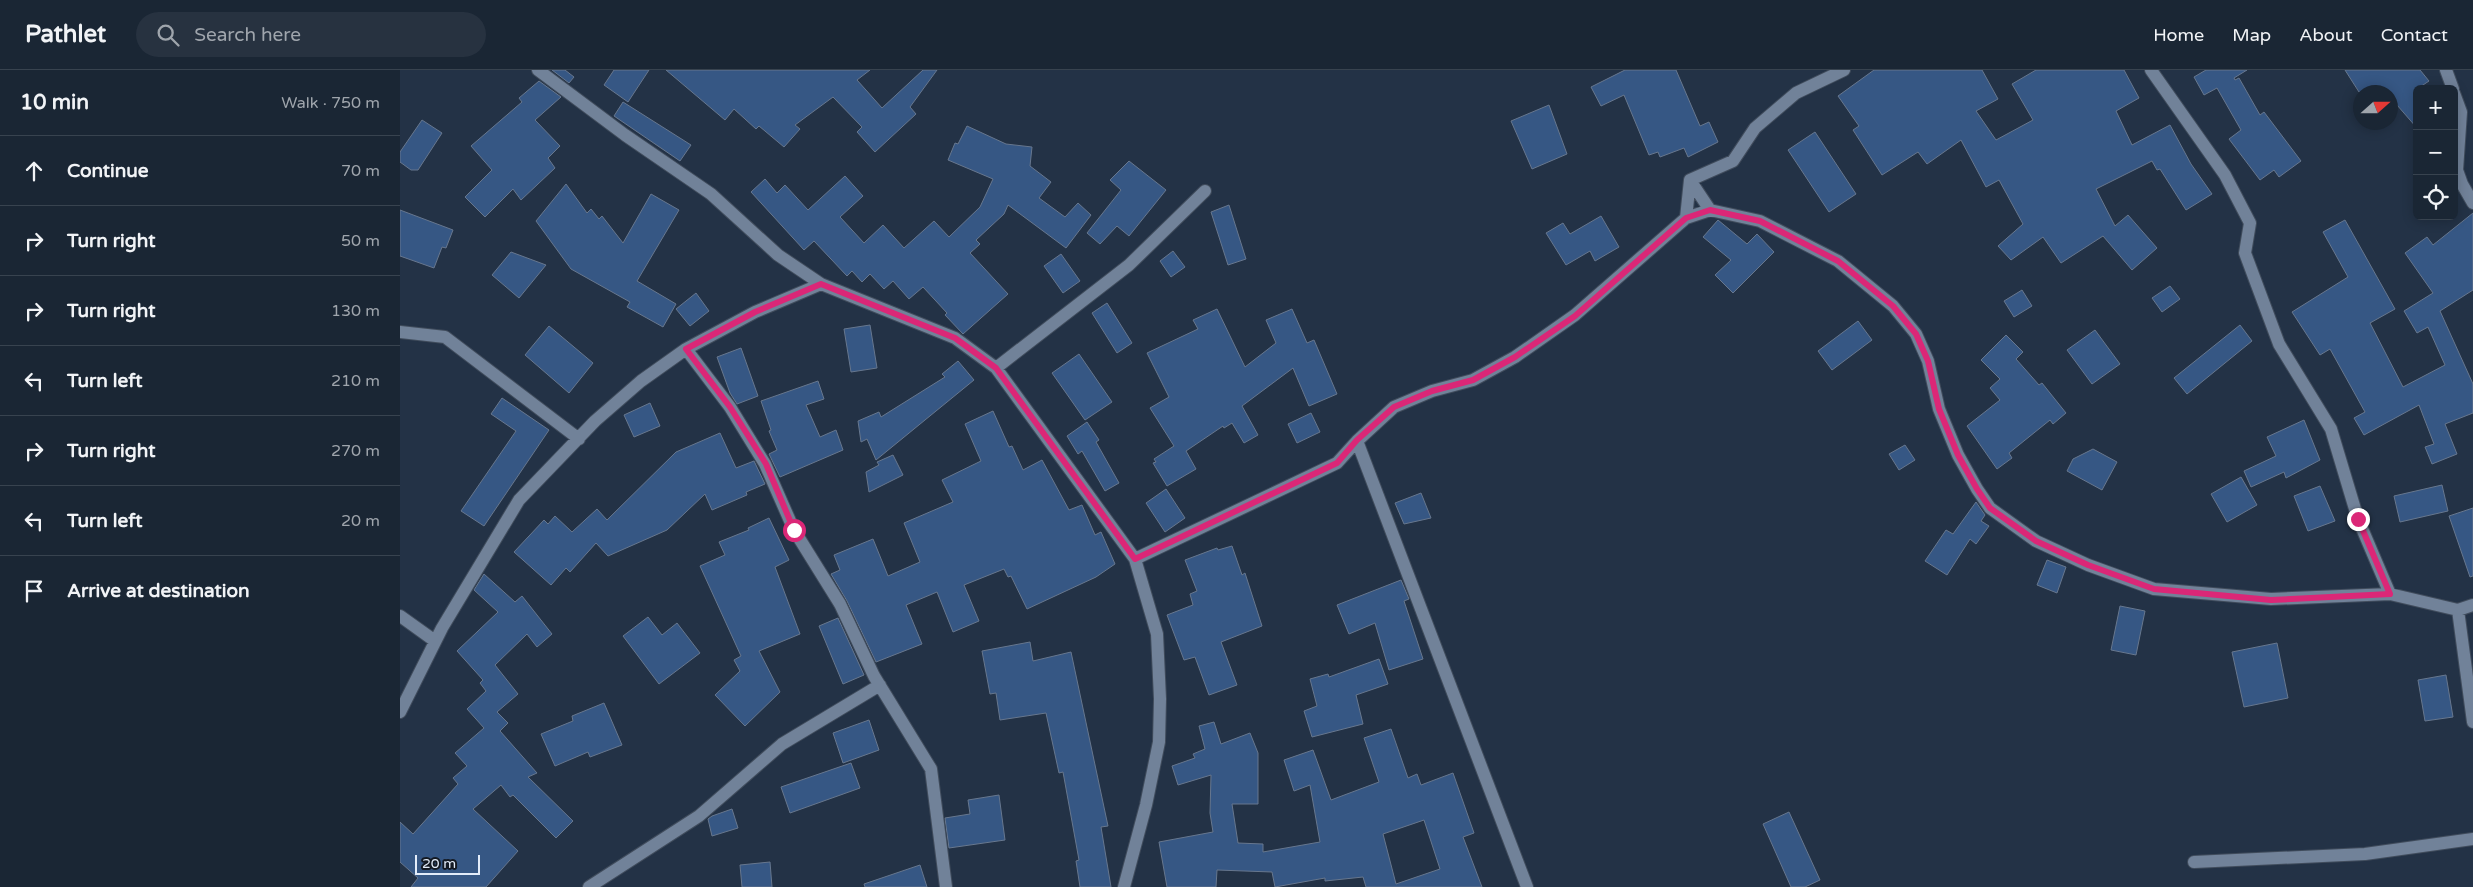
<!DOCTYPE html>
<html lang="en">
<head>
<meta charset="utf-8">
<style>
  body { margin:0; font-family:"Varela Round",sans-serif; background:#273240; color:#f1f3f6 }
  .controls { position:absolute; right:15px; top:15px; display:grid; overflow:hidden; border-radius:8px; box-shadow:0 2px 12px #0003 }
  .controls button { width:45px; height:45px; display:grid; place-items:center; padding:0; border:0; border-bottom:1px solid #38434f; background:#1a2634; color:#f1f3f6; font:25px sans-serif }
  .compass { position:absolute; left:1953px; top:15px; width:45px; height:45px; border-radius:50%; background:#1a2634; box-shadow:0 2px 12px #0003; rotate:69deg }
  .scale { position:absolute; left:15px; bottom:12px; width:65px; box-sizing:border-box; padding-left:5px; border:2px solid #e3ecf9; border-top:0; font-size:14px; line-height:18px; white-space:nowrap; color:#e3ecf9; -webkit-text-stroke:4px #131922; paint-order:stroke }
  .stop { position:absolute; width:15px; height:15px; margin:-11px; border:4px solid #db2777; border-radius:50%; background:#fff }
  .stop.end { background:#db2777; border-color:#fff; box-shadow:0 1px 5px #0008 }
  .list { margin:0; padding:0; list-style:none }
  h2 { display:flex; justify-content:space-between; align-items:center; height:65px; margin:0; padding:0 20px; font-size:21px }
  h2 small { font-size:16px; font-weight:400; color:#9fa5ac }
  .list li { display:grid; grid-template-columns:32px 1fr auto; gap:15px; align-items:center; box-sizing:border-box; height:70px; padding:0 20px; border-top:1px solid #38434f }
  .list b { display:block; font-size:19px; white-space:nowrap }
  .list em { font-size:16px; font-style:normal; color:#9fa5ac }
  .icon { flex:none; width:28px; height:28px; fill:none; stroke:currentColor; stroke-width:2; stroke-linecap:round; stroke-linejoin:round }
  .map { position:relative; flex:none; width:2073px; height:817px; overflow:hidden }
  header { display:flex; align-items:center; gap:30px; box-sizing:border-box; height:70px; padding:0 25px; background:#1a2634; border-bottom:1px solid #38434f }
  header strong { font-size:24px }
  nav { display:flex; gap:28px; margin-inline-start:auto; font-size:18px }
  .search { width:350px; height:45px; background:#273240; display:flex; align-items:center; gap:12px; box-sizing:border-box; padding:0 18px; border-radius:28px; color:#9fa5ac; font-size:19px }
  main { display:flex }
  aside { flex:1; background:#1a2634 }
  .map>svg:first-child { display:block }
  .building { fill:#365784; stroke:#67778e; fill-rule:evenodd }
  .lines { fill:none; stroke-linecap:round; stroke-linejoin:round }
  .minor-casing { stroke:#404c5c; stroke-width:14 }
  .minor { stroke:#718299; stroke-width:12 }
  .route { stroke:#db2777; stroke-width:6 }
</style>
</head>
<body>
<header>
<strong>Pathlet</strong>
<div class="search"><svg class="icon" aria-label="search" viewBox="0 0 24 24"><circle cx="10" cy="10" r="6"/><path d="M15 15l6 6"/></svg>Search here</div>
<nav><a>Home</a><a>Map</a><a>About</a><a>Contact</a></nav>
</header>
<main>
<aside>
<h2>10 min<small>Walk · 750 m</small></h2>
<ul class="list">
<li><svg class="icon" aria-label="ahead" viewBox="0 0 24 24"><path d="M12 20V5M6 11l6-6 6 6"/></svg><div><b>Continue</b></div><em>70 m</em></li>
<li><svg class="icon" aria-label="right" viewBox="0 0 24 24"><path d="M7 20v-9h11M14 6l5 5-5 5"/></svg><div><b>Turn right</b></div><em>50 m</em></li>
<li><svg class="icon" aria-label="right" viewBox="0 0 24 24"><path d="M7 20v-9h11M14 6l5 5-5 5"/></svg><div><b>Turn right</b></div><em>130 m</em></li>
<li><svg class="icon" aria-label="left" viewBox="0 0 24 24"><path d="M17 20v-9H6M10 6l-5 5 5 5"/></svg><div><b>Turn left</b></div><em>210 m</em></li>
<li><svg class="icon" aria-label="right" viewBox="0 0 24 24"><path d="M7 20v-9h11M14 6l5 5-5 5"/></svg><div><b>Turn right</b></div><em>270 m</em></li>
<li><svg class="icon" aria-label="left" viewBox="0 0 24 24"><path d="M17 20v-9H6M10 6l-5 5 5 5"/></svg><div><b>Turn left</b></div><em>20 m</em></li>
<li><svg class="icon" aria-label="arrive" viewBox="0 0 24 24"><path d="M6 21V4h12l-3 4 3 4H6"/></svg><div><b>Arrive at destination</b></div></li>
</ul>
</aside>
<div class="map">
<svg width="2073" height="817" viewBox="0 0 2073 817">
  <rect width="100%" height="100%" fill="#233246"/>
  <path class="building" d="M 152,0 L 165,0 L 174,7 L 169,13 Z
    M 214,0 L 249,0 L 228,32 L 204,15 Z
    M 266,0 L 470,0 L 457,10 L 482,38 L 523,0 L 537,0 L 510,37 L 516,44 L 475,82 L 457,62 L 462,57 L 433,27 L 395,55 L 400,59 L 384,77 L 359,56 L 356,59 L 334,39 L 325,50 Z
    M 1225,0 L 1276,0 L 1300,56 L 1309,52 L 1318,72 L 1288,87 L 1284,78 L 1260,87 L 1258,82 L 1249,85 L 1224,25 L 1201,36 L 1191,17 Z
    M 1474,0 L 1582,0 L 1598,29 L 1576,41 L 1596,70 L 1633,50 L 1612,14 L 1636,0 L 1724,0 L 1739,28 L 1716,41 L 1732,75 L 1770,55 L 1791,94 L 1812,124 L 1786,140 L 1760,99 L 1757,100 L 1752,91 L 1696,119 L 1715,156 L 1728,145 L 1757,178 L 1732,200 L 1703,166 L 1661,193 L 1643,167 L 1611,190 L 1598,176 L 1623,154 L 1599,110 L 1586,117 L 1561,70 L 1527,94 L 1518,82 L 1482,105 L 1453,60 L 1459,56 L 1438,26 Z
    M 1806,0 L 1847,0 L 1834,8 L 1835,10 L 1839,8 L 1860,45 L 1864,42 L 1901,91 L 1879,107 L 1874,100 L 1860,110 L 1829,69 L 1841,60 L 1817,18 L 1804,25 L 1794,7 Z
    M 1945,0 L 2020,0 L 2029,11 L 2017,19 L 2017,58 L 1990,27 L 1990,22 L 1987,22 L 1983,18 L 1976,22 L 1959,22 Z
    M 139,11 L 161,27 L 135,50 L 160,76 L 148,88 L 155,98 L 121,130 L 113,119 L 85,147 L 65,127 L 92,100 L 71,76 L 122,32 L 119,28 Z
    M 223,32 L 291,75 L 280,91 L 214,46 Z
    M 1149,35 L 1167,84 L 1132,99 L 1111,51 Z
    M 22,50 L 42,63 L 18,100 L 11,100 L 0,92 L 0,82 Z
    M 567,56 L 606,74 L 632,77 L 630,96 L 651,112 L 639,128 L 665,147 L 678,133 L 691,145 L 666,178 L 608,135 L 604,144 L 576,170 L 580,174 L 570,183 L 608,224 L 563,264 L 545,245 L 547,243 L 523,217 L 509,229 L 493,211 L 484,219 L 470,204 L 462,212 L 452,201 L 447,206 L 414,171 L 404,180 L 351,122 L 365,109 L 377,123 L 385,115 L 408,140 L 445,106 L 463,126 L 440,147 L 464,173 L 483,155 L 504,178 L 534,151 L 549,167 L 580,137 L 593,109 L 548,90 L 555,73 L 558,74 Z
    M 1415,62 L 1456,124 L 1429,142 L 1388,80 Z
    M 729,91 L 766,120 L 729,166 L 717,156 L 700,174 L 687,163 L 721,120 L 710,110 Z
    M 166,114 L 187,143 L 191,139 L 199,149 L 202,146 L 223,173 L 251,124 L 279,140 L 237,211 L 276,234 L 263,257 L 227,237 L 230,232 L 171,199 L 136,151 Z
    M 829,135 L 846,189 L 828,195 L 811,142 Z
    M 0,140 L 53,160 L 46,178 L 42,177 L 34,198 L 0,186 Z
    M 2073,143 L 2073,220 L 2040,241 L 2073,314 L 2073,343 L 2045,354 L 2057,384 L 2032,394 L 2025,377 L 2034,374 L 2019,335 L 1964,365 L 1954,348 L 1965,342 L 1930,279 L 1920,285 L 1892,242 L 1948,207 L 1923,162 L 1945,150 L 1995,239 L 1970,253 L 2003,317 L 2045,295 L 2028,257 L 2017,263 L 2004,241 L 2033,223 L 2005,183 L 2027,167 L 2033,175 Z
    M 1201,146 L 1219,177 L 1195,191 L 1190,181 L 1166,195 L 1146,163 L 1163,153 L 1170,164 Z
    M 1318,150 L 1347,174 L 1357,164 L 1374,182 L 1333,223 L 1315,205 L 1331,190 L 1303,167 Z
    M 773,181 L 785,197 L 771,207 L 760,191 Z
    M 111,182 L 146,195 L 119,228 L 92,205 Z
    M 661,184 L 680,211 L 663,223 L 644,196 Z
    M 1770,216 L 1780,229 L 1762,242 L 1752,228 Z
    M 1622,220 L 1632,236 L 1614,247 L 1604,231 Z
    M 296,223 L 309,241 L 290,256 L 276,239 Z
    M 707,233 L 732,273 L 717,283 L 692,243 Z
    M 817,239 L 845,297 L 876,273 L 866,250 L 892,239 L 907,273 L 914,270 L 937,324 L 909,336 L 893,298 L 842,336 L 858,365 L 844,373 L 832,353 L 824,358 L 823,356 L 786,381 L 796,399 L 767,416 L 753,393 L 756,392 L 754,389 L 774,376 L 750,338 L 769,327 L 747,283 L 798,259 L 793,250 Z
    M 1458,251 L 1472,270 L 1432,300 L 1418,281 Z
    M 470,255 L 477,298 L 451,302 L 444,259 Z
    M 1840,255 L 1852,271 L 1787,324 L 1774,308 Z
    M 149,256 L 193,293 L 169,323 L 125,285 Z
    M 1695,260 L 1720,294 L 1692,314 L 1667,280 Z
    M 1606,265 L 1623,282 L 1616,289 L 1639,315 L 1642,313 L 1666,343 L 1653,354 L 1650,350 L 1609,383 L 1612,388 L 1597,399 L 1567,356 L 1600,330 L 1590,318 L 1600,309 L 1581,290 Z
    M 341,278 L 358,326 L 337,334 L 330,323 L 317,287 Z
    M 679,284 L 712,332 L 685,350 L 652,303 Z
    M 558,291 L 574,310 L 476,390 L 467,369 L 461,372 L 458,351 L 479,342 L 481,347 L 545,307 L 542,304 Z
    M 418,311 L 424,329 L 406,335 L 420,367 L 436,360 L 443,380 L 380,407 L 369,384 L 377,380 L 369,361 L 371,360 L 361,331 Z
    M 102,328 L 149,360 L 84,456 L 61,441 L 116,361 L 91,344 Z
    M 250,333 L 260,356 L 234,367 L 224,345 Z
    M 593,341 L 609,377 L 612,376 L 623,400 L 642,390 L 669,440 L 682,435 L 695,465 L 701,462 L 715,494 L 696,507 L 627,539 L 611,506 L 608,507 L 604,499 L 564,515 L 579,551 L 553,562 L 537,522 L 506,535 L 522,574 L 476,592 L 447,531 L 431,504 L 440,500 L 434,485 L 473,469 L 488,506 L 520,492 L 504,453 L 553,432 L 542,410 L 581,391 L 565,354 Z
    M 911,343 L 920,362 L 897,373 L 888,354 Z
    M 1904,350 L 1920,390 L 1886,408 L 1884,402 L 1851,417 L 1844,401 L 1876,386 L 1867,367 Z
    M 687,352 L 699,370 L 696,372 L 719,413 L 705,421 L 682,381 L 678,384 L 667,366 Z
    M 320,363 L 336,398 L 354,391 L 365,414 L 346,422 L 347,425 L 312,440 L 305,424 L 267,460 L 208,486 L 196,473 L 170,502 L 166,498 L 151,515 L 114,482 L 144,450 L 148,454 L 155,446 L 172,462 L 197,439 L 207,450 L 276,382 Z
    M 1505,375 L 1515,390 L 1499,400 L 1489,384 Z
    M 1693,379 L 1717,392 L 1702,420 L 1667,401 L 1673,389 Z
    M 493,385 L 503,405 L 469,422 L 466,402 L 479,395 L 477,392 Z
    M 1841,407 L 1857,435 L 1827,452 L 1811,424 Z
    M 2042,415 L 2048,441 L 2000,452 L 1994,426 Z
    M 1920,416 L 1935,451 L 1908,461 L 1894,426 Z
    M 766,419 L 785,448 L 765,462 L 746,433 Z
    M 1021,423 L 1031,448 L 1004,454 L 995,433 Z
    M 1576,432 L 1585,445 L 1581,451 L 1589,456 L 1576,474 L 1570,469 L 1547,505 L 1525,491 L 1546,460 L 1553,464 Z
    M 2073,438 L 2073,506 L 2070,507 L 2049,446 Z
    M 369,448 L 389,490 L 375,497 L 400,564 L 359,581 L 380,622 L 345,656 L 315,625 L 340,601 L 334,590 L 341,586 L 300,496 L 325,485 L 319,472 L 349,460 L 348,458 Z
    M 832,476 L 842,505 L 845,503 L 862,556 L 821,572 L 837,615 L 809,625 L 795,587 L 784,590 L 767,545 L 793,535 L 790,524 L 797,521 L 785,490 L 817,478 L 818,480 Z
    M 1647,490 L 1666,497 L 1657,523 L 1637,515 Z
    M 84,504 L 115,532 L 122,526 L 152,564 L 137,577 L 127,564 L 95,595 L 118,624 L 97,642 L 108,653 L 100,661 L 137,703 L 128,707 L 173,751 L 156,768 L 113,725 L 110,727 L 101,715 L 73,739 L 118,781 L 86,817 L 11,817 L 18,808 L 0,792 L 0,752 L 13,764 L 58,714 L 53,708 L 67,696 L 55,683 L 84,658 L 67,639 L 86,621 L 80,613 L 83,610 L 57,581 L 98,542 L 74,520 Z
    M 1001,510 L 1009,529 L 1004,531 L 1023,589 L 989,600 L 975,553 L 949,564 L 937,535 Z
    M 1720,536 L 1745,541 L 1736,585 L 1711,580 Z
    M 248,547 L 262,565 L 277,553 L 300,583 L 259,614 L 223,566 Z
    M 438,548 L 464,605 L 443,614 L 419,556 Z
    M 630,572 L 633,591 L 671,582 L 708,756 L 701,757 L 711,817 L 680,817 L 676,791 L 679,790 L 663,702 L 659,703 L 646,643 L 600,650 L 596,623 L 590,624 L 582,581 Z
    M 1877,573 L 1888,628 L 1844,637 L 1832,582 Z
    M 979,589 L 988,614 L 956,625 L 963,654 L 912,667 L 904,641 L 917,636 L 910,609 L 928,604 L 929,607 Z
    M 2046,605 L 2053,647 L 2025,651 L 2018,610 Z
    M 204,633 L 222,675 L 190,687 L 188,682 L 155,696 L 141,664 L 173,651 L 172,646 Z
    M 469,650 L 479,680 L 443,693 L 433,663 Z
    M 814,652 L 821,674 L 850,663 L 858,683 L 858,734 L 832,734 L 838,773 L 863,774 L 863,782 L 920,772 L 910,715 L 894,721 L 884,690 L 913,680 L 931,730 L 979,712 L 964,668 L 991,659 L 1008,708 L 1017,704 L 1021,715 L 1053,703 L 1074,763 L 1063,767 L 1082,817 L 966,817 L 963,807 L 925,811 L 925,808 L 875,817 L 872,802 L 817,800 L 816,817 L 767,817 L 759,772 L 813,762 L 810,743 L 811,705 L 778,715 L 772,696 L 795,688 L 793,684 L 805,679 L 799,656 ZM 1024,750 L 1040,799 L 996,814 L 983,764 Z
    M 451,693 L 460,718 L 390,743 L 381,717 Z
    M 599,725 L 605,770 L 549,778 L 545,748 L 570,744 L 568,730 Z
    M 332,739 L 338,758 L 312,766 L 308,749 L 312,746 Z
    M 1389,742 L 1420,810 L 1405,817 L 1391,817 L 1363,754 Z
    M 370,792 L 372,817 L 342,817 L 340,795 Z
    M 520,795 L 527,817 L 465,817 L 464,814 Z"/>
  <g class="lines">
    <defs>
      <path id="minor" d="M 138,0 L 225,65 L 311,124 L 378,185 L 421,214 L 555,268 L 596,298 L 735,489 L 757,564 L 760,629 L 759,672 L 746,735 L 724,817
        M 1751,0 L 1825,105 L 1850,153 L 1845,183 L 1879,274 L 1931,359 L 1958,449 L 1990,524
        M 2046,0 L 2053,19
        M 2054,23 L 2061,42 L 2057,100 L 2062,114 L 2073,133
        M 1290,110 L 1310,140
        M 1286,148 L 1290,110 L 1333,91 L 1355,58 L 1396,23 L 1444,0
        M 0,262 L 45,267 L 179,369
        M 286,279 L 330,337 L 365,394 L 394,460 L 440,534 L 474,606 L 531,699 L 546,817
        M 596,298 L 729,195 L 805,121
        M 957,371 L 1127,817
        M 735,489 L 937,393 L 957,371 L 994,337 L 1032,321 L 1073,310 L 1115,287 L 1175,245 L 1286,148 L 1310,140 L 1360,151 L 1438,191 L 1493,236 L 1516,264 L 1528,291 L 1539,339 L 1558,385 L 1577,419 L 1590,438 L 1636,471 L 1688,495 L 1754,519 L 1871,529 L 1990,524 L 2058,540 L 2073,535
        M 2058,540 L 2073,652
        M 0,546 L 35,571
        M 0,642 L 42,558 L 119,430 L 195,351 L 241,311 L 286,279 L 355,242 L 421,214
        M 1794,792 L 1965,784 L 2073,769
        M 189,817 L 299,746 L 382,674 L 480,615"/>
    </defs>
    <use href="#minor" class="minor-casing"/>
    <use href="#minor" class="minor"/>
  </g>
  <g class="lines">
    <path class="route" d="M 394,460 L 366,394 L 330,337 L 286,279 L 355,242 L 421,214 L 555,268 L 596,298 L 735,489 L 937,393 L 957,370 L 994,337 L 1032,321 L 1073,310 L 1115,287 L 1175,246 L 1286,148 L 1310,140 L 1360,151 L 1438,191 L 1493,236 L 1516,264 L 1528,291 L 1539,339 L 1558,385 L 1577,419 L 1590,438 L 1636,471 L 1688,495 L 1754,519 L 1871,530 L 1990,524 L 1958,449"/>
  </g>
</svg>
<div class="controls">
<button>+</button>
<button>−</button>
<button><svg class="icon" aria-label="locate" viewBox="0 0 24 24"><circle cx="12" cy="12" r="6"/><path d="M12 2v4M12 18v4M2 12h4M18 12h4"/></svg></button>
</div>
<svg class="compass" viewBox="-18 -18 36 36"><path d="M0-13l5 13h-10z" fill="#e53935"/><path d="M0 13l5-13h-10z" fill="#9fa5ac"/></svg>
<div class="scale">20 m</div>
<div class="stop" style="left:394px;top:460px"></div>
<div class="stop end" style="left:1958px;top:449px"></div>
</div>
</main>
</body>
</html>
